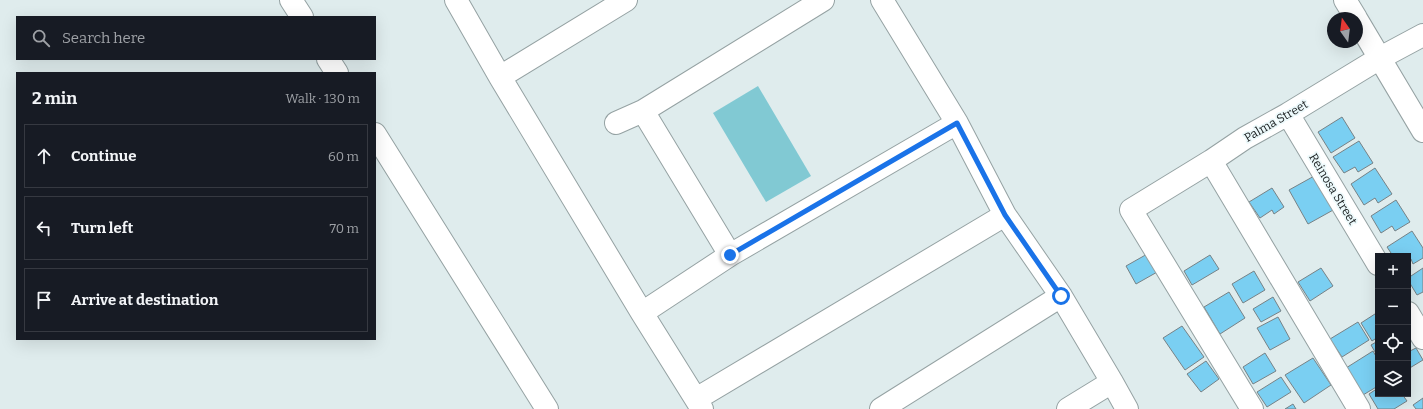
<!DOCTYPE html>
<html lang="en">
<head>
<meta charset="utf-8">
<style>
  body { margin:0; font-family:Bitter,serif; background:#242831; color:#f1f3f6 }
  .controls { position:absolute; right:12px; bottom:12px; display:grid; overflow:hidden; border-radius:0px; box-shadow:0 4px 16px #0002 }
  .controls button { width:36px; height:36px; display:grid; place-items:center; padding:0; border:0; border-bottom:1px solid #363941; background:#171b24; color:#f1f3f6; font:20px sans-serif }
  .compass { position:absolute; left:1327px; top:12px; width:36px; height:36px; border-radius:50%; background:#171b24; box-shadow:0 4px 16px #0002; rotate:346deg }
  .stop { position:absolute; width:12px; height:12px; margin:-9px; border:3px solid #1a73e8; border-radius:50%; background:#fff }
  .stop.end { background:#1a73e8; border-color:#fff; box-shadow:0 1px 4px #0008 }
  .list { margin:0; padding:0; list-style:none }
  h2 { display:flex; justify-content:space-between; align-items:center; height:52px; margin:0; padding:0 16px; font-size:17px }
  h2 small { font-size:13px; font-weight:400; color:#9ea1a6 }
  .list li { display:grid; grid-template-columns:26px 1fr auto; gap:12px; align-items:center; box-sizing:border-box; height:64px; margin:0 8px 8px; padding:0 8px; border:1px solid #363941; border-radius:0px }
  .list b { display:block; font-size:15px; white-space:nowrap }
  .list em { font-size:13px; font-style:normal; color:#9ea1a6 }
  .icon { flex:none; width:22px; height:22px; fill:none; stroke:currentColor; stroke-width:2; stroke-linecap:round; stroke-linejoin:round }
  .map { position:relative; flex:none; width:1423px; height:409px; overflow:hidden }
  .search { position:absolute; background:#171b24; box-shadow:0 4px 16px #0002; left:16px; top:16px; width:360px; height:44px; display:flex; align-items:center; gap:10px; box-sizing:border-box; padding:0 14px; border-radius:0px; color:#9ea1a6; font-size:15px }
  .panel { position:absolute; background:#171b24; box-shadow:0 4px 16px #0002; left:16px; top:72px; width:360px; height:268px; border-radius:0px }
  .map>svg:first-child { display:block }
  .green { fill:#81c9d3 }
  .building { fill:#7acff2; stroke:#778286 }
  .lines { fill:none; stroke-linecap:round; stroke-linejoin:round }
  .minor-casing { stroke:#95a2a3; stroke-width:24 }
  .minor { stroke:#fff; stroke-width:22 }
  .route { stroke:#1a73e8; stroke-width:5 }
  .labels { text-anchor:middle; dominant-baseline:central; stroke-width:3.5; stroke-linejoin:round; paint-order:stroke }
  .street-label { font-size:12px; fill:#202526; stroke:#ecf9fb }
</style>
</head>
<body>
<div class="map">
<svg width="1423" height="409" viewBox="0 0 1423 409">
  <rect width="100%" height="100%" fill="#dfeced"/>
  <path class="green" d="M 758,86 L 811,176 L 766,202 L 713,113 Z"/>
  <path class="building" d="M 1342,117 L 1355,138 L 1331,153 L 1318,132 Z
    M 1359,141 L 1373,163 L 1358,172 L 1355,167 L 1344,173 L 1333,157 Z
    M 1375,168 L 1392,194 L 1378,203 L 1375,198 L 1364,205 L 1351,184 Z
    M 1316,175 L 1335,209 L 1308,224 L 1289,190 Z
    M 1272,188 L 1284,207 L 1274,214 L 1272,210 L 1260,218 L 1249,202 Z
    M 1396,200 L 1410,222 L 1395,231 L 1392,226 L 1381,233 L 1371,216 Z
    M 1412,231 L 1423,248 L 1423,258 L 1413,264 L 1411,259 L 1408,261 L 1408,256 L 1393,256 L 1387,247 Z
    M 1149,253 L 1159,271 L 1136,284 L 1126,266 Z
    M 1210,255 L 1219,269 L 1192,285 L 1184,271 Z
    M 1321,268 L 1333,286 L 1310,301 L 1298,282 Z
    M 1423,268 L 1423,292 L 1417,295 L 1408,280 L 1408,278 Z
    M 1254,271 L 1265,290 L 1243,303 L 1232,284 Z
    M 1229,292 L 1245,318 L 1220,334 L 1204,307 Z
    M 1273,297 L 1281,311 L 1261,322 L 1253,309 Z
    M 1378,312 L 1378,337 L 1372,341 L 1361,323 Z
    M 1278,317 L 1290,339 L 1270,350 L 1257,328 Z
    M 1358,322 L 1369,340 L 1342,357 L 1330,339 Z
    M 1182,326 L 1204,357 L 1185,370 L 1163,338 Z
    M 1378,341 L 1378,357 L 1371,345 Z
    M 1416,348 L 1423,360 L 1408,369 L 1408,352 Z
    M 1373,351 L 1378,360 L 1378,386 L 1363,395 L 1346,368 Z
    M 1265,353 L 1276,371 L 1253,384 L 1243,367 Z
    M 1313,358 L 1331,385 L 1304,403 L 1285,375 Z
    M 1206,361 L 1219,379 L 1201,392 L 1187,374 Z
    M 1281,377 L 1291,392 L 1267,407 L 1257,392 Z
    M 1378,388 L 1378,394 L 1402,394 L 1407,401 L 1394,409 L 1378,409 L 1369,394 Z
    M 1423,398 L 1423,409 L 1416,409 L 1413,405 Z
    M 1293,404 L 1296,409 L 1285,409 Z"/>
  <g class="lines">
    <defs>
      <path id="minor" d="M 291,0 L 302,17
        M 456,0 L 500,77 L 642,313 L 702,409
        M 882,0 L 957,123 L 1005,215 L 1061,296 L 1112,382 L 1127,409
        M 1345,0 L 1356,18
        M 1357,20 L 1423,131
        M 328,59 L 337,73
        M 500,77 L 626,0
        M 643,111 L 730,255
        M 1288,114 L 1378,264
        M 616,123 L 643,111 L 823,0
        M 375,134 L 547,409
        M 1211,161 L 1359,409
        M 642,313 L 730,255 L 957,123
        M 1408,313 L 1423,338
        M 696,399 L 1005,215
        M 881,409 L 1061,296
        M 1068,409 L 1112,382
        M 1252,409 L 1131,210 L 1211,161 L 1245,138 L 1288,114 L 1380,58 L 1423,35"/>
    </defs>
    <use href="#minor" class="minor-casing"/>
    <use href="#minor" class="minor"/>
  </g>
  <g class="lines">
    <path class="route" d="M 730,255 L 957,123 L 1005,215 L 1061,296"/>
  </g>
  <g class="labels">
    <g class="street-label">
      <text transform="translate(1276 121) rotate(-30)">Palma Street</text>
      <text transform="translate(1333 189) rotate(59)">Reinosa Street</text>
    </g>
  </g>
</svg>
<div class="controls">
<button>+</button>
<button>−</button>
<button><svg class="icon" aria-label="locate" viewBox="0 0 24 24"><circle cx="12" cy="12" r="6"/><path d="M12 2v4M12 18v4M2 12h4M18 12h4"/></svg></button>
<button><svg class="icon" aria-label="layers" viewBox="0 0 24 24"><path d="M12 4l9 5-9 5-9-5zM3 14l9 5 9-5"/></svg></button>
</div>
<svg class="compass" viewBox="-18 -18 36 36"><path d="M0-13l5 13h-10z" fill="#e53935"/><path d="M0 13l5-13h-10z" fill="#9ea1a6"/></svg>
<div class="stop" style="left:1061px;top:296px"></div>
<div class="stop end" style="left:730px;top:255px"></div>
<div class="search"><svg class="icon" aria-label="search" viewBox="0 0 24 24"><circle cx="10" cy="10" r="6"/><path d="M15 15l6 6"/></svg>Search here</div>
<section class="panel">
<h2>2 min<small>Walk · 130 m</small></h2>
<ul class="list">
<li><svg class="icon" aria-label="ahead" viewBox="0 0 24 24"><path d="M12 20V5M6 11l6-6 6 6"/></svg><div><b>Continue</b></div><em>60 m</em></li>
<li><svg class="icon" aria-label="left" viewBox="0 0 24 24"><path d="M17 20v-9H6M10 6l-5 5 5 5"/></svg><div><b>Turn left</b></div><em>70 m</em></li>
<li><svg class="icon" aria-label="arrive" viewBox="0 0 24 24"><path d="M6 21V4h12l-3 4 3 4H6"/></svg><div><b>Arrive at destination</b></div></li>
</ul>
</section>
</div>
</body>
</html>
